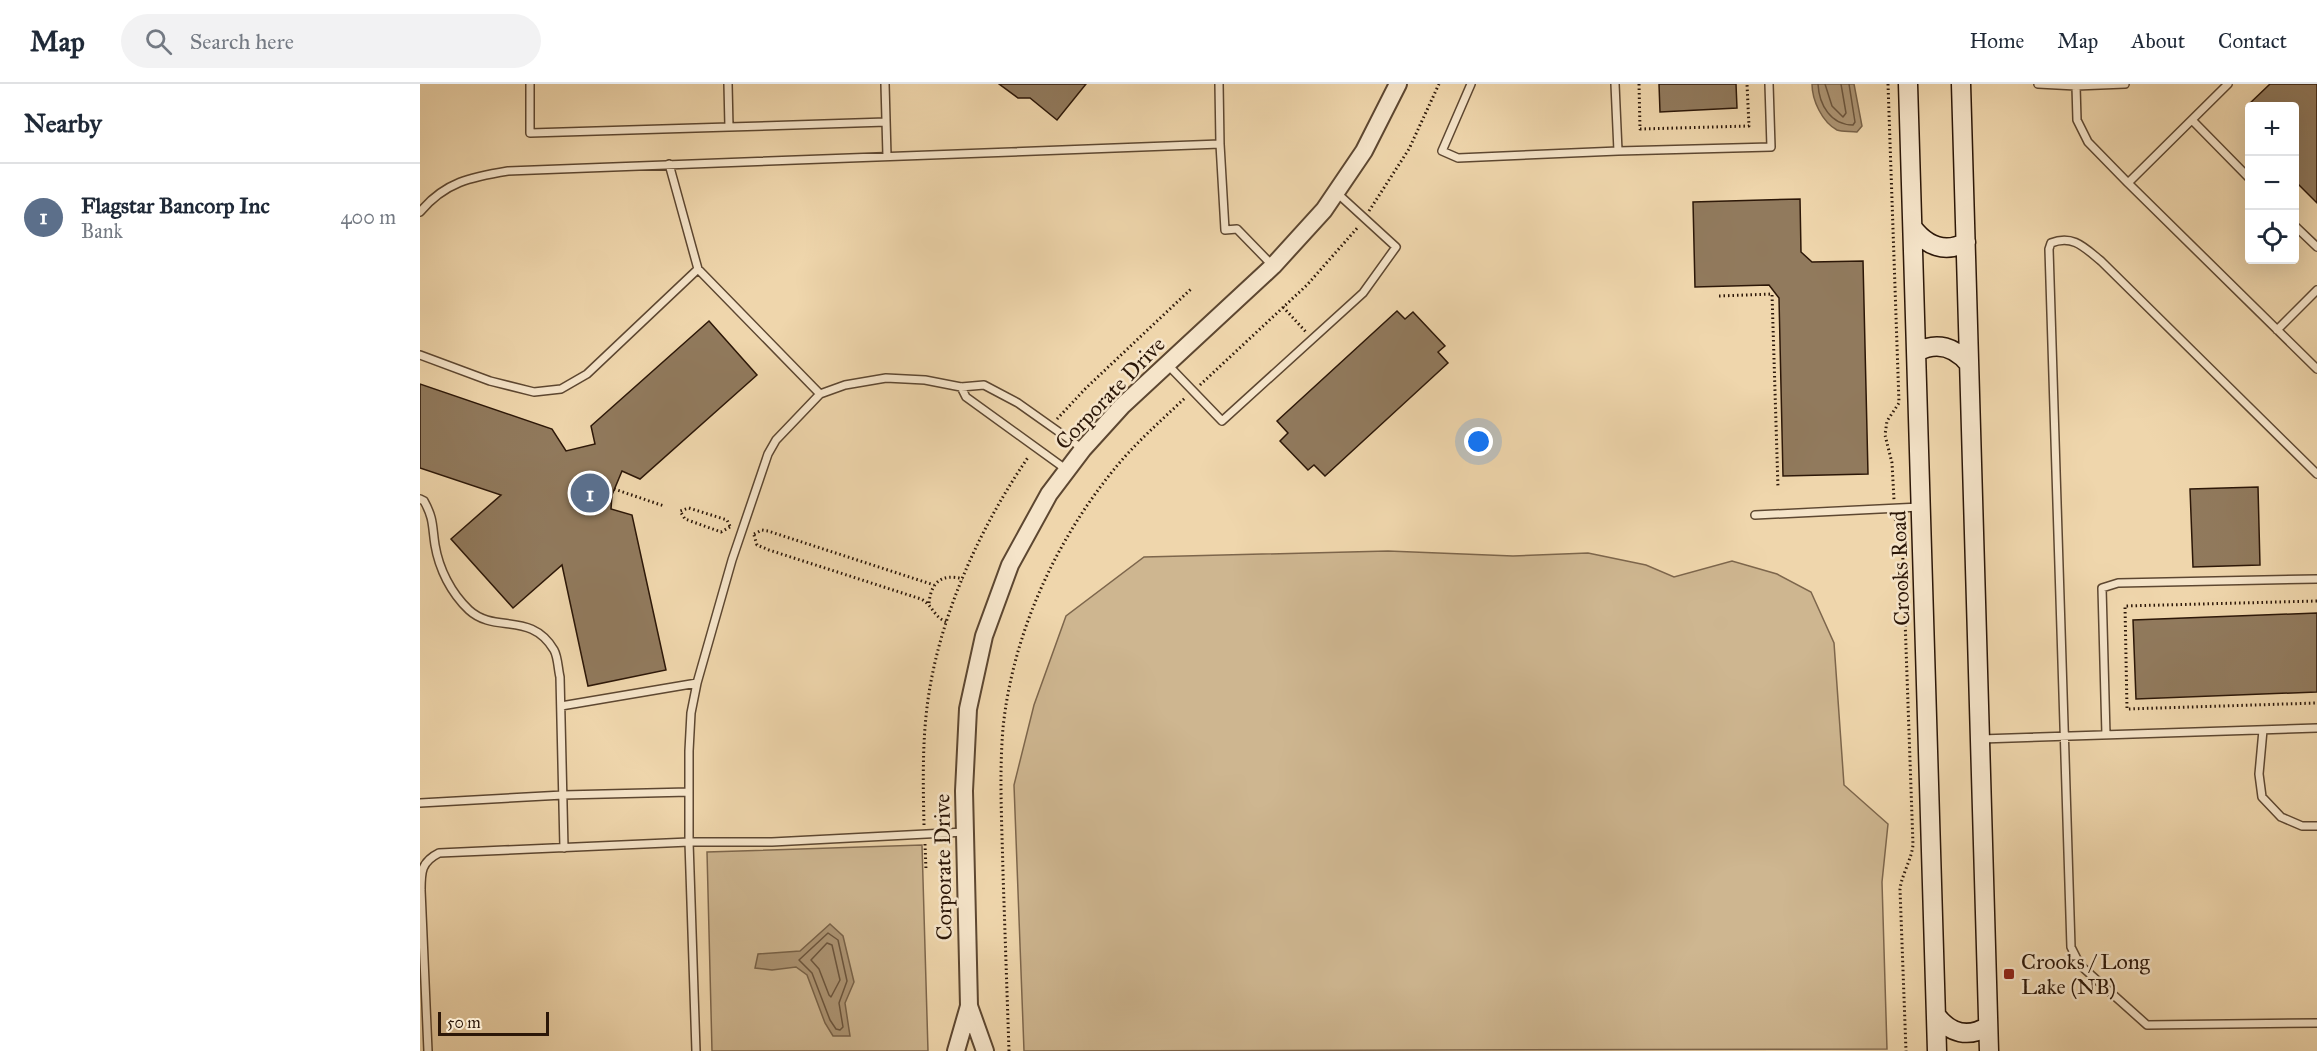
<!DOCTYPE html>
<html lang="en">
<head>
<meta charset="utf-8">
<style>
  body { margin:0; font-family:"IM FELL Great Primer",serif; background:#f2f2f3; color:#1f2937 }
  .controls { position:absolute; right:18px; top:18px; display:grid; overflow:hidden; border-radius:6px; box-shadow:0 6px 24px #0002 }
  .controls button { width:54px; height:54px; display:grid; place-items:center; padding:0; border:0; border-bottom:2px solid #e0e1e3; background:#fff; color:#1f2937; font:30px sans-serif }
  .scale { position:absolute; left:18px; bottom:15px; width:111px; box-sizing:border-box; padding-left:6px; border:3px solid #2c1708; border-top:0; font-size:16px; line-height:21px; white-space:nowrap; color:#2c1708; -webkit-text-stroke:4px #f5e4c9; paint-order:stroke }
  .you { position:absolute; left:1059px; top:358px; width:21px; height:21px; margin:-15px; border:4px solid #fff; border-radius:50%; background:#1a73e8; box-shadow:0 0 0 9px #1a73e833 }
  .badge { display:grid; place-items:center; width:39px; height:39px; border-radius:50%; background:#d93025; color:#fff; font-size:20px; font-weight:700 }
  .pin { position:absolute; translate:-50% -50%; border:3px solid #fff; box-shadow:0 2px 6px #0006 }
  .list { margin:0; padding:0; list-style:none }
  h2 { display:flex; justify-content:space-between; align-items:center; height:78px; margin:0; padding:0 24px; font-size:26px }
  h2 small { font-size:20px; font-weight:400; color:#747a83 }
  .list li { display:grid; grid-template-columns:39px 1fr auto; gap:18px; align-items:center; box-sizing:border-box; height:108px; padding:0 24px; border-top:2px solid #e0e1e3 }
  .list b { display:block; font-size:22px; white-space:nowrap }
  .list p { margin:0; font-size:20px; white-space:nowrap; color:#747a83 }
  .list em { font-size:20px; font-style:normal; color:#747a83 }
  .icon { flex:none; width:33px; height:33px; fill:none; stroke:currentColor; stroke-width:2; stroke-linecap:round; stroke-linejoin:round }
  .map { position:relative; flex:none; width:1897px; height:967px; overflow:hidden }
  header { display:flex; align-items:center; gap:36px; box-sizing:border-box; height:84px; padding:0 30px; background:#fff; border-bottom:2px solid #e0e1e3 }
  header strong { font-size:28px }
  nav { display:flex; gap:33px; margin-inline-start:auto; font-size:21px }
  .search { width:420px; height:54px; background:#f2f2f3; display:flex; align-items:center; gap:15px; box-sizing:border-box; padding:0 21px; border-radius:33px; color:#747a83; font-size:22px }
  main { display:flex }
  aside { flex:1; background:#fff }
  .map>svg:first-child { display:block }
  .green { fill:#ceb690; stroke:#7d664c; stroke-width:1.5 }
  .water { fill:#ad9574; stroke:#796349; stroke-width:1.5 }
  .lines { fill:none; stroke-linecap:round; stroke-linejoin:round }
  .shore { stroke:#6c563e; stroke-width:1.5 }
  .building { fill:#917a5d; stroke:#2c1708; stroke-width:1.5 }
  .service-casing { stroke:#5d4731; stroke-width:10 }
  .tertiary-casing { stroke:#5d4731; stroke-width:20 }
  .secondary-casing { stroke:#2c1708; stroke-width:21 }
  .path { stroke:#2c1708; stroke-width:3; stroke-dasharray:1.5 3; stroke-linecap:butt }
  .service { stroke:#f5e4c9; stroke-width:7 }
  .tertiary { stroke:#f5e4c9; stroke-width:16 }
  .secondary { stroke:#f5e4c9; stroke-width:18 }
  .poi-dot { fill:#8f2418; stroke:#f5e4c9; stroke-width:2 }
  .labels { text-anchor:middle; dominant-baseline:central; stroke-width:5; stroke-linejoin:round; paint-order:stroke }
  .street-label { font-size:22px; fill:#2c1708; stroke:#f5e4c9 }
  .poi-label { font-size:22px; fill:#2c1708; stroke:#f5e4c9; text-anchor:start }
</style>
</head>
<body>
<header>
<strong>Map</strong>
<div class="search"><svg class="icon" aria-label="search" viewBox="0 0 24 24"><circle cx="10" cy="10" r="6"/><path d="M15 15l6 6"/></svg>Search here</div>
<nav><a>Home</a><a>Map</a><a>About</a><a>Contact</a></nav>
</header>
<main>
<aside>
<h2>Nearby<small></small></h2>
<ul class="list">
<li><span class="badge" style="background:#5c6f8a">1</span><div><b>Flagstar Bancorp Inc</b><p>Bank</p></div><em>400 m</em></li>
</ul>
</aside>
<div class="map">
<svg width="1897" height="967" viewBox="0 0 1897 967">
  <rect width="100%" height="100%" fill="#efd6ac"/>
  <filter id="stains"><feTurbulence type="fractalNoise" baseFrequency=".00333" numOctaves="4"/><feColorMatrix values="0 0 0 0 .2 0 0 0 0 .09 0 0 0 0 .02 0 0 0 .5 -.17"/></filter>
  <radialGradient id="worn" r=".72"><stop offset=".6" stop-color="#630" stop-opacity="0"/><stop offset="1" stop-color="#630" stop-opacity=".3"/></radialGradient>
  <path class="green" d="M 968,467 L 1093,472 L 1168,469 L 1226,481 L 1254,493 L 1312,477 L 1357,490 L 1391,508 L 1414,559 L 1424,701 L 1468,740 L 1462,798 L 1467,965 L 604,967 L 594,701 L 614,621 L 646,532 L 724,473 Z
    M 502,761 L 508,967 L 292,967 L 287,768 Z"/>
  <path class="water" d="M 1392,0 L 1434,0 L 1442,42 L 1437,48 C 1431,47 1422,48 1417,46 C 1402,38 1392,16 1392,0 Z
    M 410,840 L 423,852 L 434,898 L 425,919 L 430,952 L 413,952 L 405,939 L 387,891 L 376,883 L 352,886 L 335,884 L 338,870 L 380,867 Z"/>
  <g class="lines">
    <path class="shore" d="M 1398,0 C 1399,21 1411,41 1433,41 L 1435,38 L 1429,0
      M 1405,0 L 1412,22 L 1423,33 L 1426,29 L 1421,0
      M 408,849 L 418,856 L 427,897 L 419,919 L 423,943 L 420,946 L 416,945 L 410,936 L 392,889 L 379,876 Z
      M 407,859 L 412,861 L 420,896 L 411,913 L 409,911 L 399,885 L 391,876 Z"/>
  </g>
  <path class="building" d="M 579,0 L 666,0 L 637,36 L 610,14 L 598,14 Z
    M 1239,0 L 1316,0 L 1317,24 L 1240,28 Z
    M 1850,0 L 1897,0 L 1897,119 L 1875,97 L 1875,22 L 1827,22 Z
    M 1380,115 L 1381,168 L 1392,178 L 1443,177 L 1448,390 L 1363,392 L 1359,214 L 1349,201 L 1275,203 L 1273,118 Z
    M 977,227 L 985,235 L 993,228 L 1025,262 L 1018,268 L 1028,279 L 905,392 L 894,381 L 888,386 L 860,357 L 868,349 L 857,337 Z
    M 289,237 L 337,291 L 220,395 L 202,387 L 192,411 L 191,425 L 212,431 L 246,586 L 168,602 L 142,481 L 93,524 L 31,455 L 81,411 L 0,384 L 0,300 L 132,345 L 146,367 L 175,360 L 171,342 Z
    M 1838,403 L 1840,481 L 1773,483 L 1770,405 Z
    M 1897,529 L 1897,608 L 1716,615 L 1713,536 Z"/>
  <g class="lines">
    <defs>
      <path id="service" d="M 110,0 L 110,49 L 309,43
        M 308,0 L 309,43 L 466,38
        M 465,0 L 467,72
        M 799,0 L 800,60
        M 1051,0 L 1022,67 L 1038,74 L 1198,67
        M 1195,0 L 1198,67 L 1351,63 L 1349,0
        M 1618,0 L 1656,2 L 1705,0
        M 1808,0 L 1708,99 L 1897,285
        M 1656,2 L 1657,36 L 1668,58 L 1708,99
        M 1772,36 L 1830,95
        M 249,80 L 278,185
        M 0,128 C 25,98 51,93 88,87 L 800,60 L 805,146 L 817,145 L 853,182
        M 1874,141 L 1897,163
        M 1857,246 L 1897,206
        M 0,271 L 70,297 L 114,308 L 141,305 L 167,290 L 278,185 L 400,310
        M 747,280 L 802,337 L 943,209 L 976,163 L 917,109
        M 541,303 L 546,313 L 647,386
        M 1897,390 L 1681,177 C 1665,164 1653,150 1631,159 L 1629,165 L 1651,863 L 1660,881 L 1727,941 L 1897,939
        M 0,415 L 4,417 C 14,435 12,442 15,461 C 19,485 31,509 49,526 C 75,550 111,527 134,566 C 138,573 138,585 140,593 L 144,764
        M 1335,431 L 1500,423
        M 141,622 L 277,599
        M 1843,646 L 1839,690 L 1842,713 L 1861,733 L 1882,742 L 1897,742
        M 1686,651 L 1682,504 L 1698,499 L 1897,495
        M 1561,655 L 1897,644
        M 0,719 L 143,711 L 269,708
        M 545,748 L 352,758 L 269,758 L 269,667 L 271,629 L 277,599 L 312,476 L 348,370 L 356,356 L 400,310 L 425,301 L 466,294 L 505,296 L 541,303 L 564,301 L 598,319 L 663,365
        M 8,967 L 1,806 C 1,788 1,778 19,769 L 269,758 L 276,967"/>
      <path id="tertiary" d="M 549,922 L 565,967
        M 536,967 L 549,922 L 544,707 L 548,625 L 564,552 L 590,481 L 629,410 L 663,365 L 702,322 L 853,182 L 904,126 L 944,67 L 978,0"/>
      <path id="secondary" d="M 1488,0 L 1517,967
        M 1541,0 L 1569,967
        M 1493,144 C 1507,162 1525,170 1546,158
        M 1497,268 C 1517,257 1535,263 1549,280
        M 1516,931 C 1530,950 1549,954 1568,942"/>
    </defs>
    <use href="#service" class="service-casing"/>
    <use href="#tertiary" class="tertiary-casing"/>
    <use href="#secondary" class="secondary-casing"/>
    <path class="path" d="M 1219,0 L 1220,45 L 1329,42 L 1327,0
      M 1468,0 L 1479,319 L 1467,337 L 1465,351 L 1472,379 L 1474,416
      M 949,127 L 989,65 L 1019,0
      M 1299,212 L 1352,210 L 1358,404
      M 863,223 L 886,248
      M 780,301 L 887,201 L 939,142
      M 637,335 L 666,304 L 771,205
      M 194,405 L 244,422
      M 1475,435 L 1482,450 L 1493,761 C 1491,777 1482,790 1480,805 L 1486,967
      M 310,443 L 301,448 L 265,435 L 260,427 L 269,424 L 307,436 L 311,444
      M 334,450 L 342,446 L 348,447 L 514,501
      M 334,451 L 337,461 L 349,466 L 501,515 C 513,521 513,533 527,538
      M 1897,517 L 1705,522 L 1707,625 L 1897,619
      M 509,519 C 511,498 522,489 543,495
      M 504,741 C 503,697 502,653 509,609 C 522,526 562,440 609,372
      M 505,760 L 506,786
      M 589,967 C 587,908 585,849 583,789 C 582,741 579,692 583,644 C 593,547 638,451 701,377 C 721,354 744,334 766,313"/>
    <use href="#service" class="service"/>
    <use href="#tertiary" class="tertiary"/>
    <use href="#secondary" class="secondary"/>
  </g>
  <rect class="poi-dot" x="1583" y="884" width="12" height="12" rx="3"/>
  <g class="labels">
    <g class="street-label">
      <text transform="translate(690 309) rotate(-46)">Corporate Drive</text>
      <text transform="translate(1480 484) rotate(-92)">Crooks Road</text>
      <text transform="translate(523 783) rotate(-91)">Corporate Drive</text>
    </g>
    <g class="poi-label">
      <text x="1601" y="877">Crooks / Long<tspan x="1601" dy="25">Lake (NB)</tspan></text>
    </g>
  </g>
  <rect width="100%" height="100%" filter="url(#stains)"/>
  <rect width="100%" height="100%" fill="url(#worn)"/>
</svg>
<div class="controls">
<button>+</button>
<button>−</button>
<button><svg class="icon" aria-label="locate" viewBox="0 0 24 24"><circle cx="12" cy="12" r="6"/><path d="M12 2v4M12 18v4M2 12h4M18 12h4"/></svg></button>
</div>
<div class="scale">50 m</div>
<div class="you"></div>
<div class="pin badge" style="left:170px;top:409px;background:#5c6f8a">1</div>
</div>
</main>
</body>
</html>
